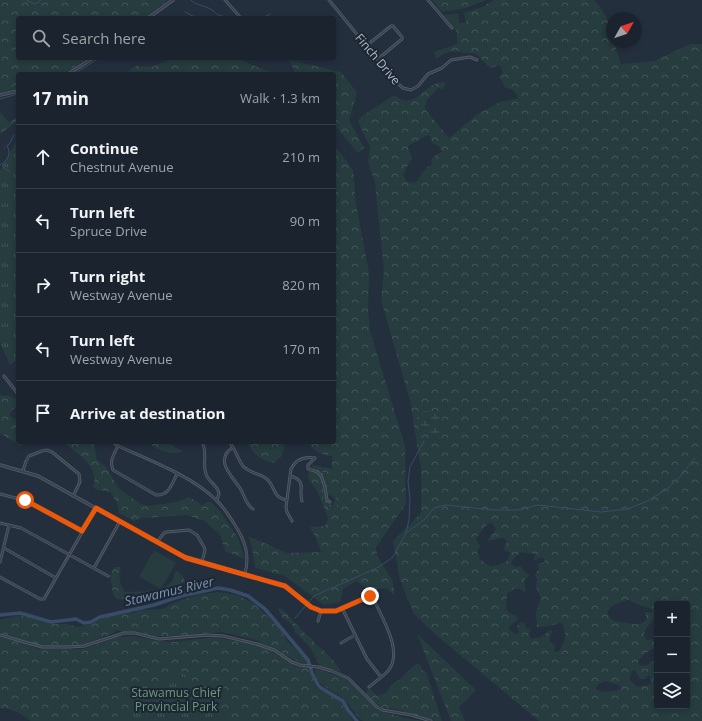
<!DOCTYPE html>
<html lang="en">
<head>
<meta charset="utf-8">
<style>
  body { margin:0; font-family:"Open Sans",sans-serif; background:#242b36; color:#f1f3f6 }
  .controls { position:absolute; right:12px; bottom:12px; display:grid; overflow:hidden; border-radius:4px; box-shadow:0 2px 6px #0003 }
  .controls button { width:36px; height:36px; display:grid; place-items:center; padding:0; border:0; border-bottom:1px solid #39404a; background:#1b232e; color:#f1f3f6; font:20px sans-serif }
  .compass { position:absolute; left:606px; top:12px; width:36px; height:36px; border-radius:50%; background:#1b232e; box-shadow:0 2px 6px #0003; rotate:50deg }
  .stop { position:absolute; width:12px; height:12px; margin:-9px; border:3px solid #ea580c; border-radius:50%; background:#fff }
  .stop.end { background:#ea580c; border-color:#fff; box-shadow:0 1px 4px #0008 }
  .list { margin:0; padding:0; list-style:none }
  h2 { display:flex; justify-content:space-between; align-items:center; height:52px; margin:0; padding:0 16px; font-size:17px }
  h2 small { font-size:13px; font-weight:400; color:#a0a4aa }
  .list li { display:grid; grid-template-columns:26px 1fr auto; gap:12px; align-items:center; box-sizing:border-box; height:64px; padding:0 16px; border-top:1px solid #39404a }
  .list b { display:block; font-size:15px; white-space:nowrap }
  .list p { margin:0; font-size:13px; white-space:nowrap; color:#a0a4aa }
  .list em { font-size:13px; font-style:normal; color:#a0a4aa }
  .icon { flex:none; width:22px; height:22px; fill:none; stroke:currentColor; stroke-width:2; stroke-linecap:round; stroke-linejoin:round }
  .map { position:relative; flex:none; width:702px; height:721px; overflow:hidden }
  .search { position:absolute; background:#1b232e; box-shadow:0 2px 6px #0003; left:16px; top:16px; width:320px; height:44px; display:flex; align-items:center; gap:10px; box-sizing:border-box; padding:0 14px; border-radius:4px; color:#a0a4aa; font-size:15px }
  .panel { position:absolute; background:#1b232e; box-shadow:0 2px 6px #0003; left:16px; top:72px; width:320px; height:372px; border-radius:4px }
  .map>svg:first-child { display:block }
  .grass { fill:url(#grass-dots) }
  .forest { fill:url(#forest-crowns); fill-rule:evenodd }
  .wetland { fill:url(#wetland-marsh) }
  .park { fill:url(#park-tufts) }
  .pitch { fill:#263c3f }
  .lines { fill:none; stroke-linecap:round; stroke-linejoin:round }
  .stream { stroke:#394c67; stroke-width:1 }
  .river { stroke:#394c67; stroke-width:3.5 }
  .minor-casing { stroke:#565f6c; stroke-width:3 }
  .tertiary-casing { stroke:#565f6c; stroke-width:3.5 }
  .minor { stroke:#38414e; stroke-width:1.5 }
  .tertiary { stroke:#38414e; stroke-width:2 }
  .route { stroke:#ea580c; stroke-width:5 }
  .labels { text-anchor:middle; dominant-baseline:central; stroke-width:4; stroke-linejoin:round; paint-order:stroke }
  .street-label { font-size:12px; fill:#b4bcc9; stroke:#1d2633 }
  .park-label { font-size:12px; fill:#6b9a76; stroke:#1d2633 }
  .water-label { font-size:13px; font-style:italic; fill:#7c92b1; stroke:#1d2633 }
</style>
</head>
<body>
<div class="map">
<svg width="702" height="721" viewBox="0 0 702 721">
  <defs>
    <pattern id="grass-dots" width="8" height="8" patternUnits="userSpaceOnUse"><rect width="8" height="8" fill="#263c3f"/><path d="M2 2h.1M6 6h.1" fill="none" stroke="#435659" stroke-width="1.8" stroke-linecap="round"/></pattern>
    <pattern id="forest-crowns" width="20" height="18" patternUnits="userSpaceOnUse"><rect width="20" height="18" fill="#263c3f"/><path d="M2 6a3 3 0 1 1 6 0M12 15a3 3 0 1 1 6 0" fill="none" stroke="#435659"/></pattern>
    <pattern id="wetland-marsh" width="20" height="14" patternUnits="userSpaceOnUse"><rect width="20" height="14" fill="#263c3f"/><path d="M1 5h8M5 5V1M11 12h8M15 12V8" fill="none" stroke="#435659"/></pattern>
    <pattern id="park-tufts" width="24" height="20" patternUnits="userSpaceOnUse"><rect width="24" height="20" fill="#263c3f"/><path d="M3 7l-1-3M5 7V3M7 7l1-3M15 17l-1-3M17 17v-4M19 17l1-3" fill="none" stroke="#435659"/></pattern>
  </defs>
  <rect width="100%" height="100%" fill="#242f3e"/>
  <path class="grass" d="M 311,467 L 322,471 L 324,474 L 330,492 L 334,495 L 339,504 L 338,508 L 336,511 L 325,502 L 322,501 L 322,495 L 314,473 L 309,472 L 318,473 L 320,475 L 326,494 L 325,499 L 326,501 L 332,505 L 335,502 L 333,496 L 328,495 L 321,474 L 317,470 L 310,469 Z"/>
  <path class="forest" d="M 0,0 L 168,0 L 144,18 L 18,18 L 18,58 L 89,58 L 63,74 L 18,74 L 18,89 L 0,93 Z
    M 432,0 L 486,0 L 466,8 L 442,12 Z
    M 494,0 L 594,0 C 606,14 612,23 612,42 L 614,42 L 621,64 L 654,61 L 690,44 L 702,44 L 702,721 L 539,721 L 436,635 L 414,614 L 400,580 L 393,541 L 421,513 L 421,469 L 410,401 L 381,300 L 384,271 L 375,183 L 368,162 L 370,147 L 358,121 L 361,117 L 394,95 C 397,97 400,99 403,100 C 419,104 428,81 444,82 L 446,84 L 443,89 L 438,88 L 427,100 L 425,109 L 449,138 L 476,115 L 500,102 L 519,98 L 512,89 L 506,88 L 499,77 L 503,72 L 500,65 L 490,68 C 485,64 482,59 477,55 C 473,52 469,54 465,53 C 454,51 448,50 438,58 L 436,58 L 434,52 L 457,44 L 457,32 L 444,15 L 458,14 L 460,24 L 466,22 L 464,13 L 482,7 ZM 428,135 L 430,136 L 432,143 L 439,146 L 442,152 L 436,155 L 431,160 L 432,164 C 421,171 423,175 415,183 L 408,182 L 404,177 L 403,174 L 412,158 L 408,148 L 408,146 ZM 489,523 L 492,523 L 496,529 L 487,541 L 504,538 L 507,542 L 505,545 L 504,550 L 509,552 L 510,554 L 507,561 C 499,565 493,569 485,563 C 481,560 479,558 477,552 L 480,546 L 476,539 C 476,538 487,524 489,523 ZM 521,552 L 535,554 L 534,561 L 539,558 L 543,558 L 545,560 L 544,562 L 537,564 L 539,569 L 535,574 L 537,579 L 536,587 L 541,598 L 536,613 L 537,627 L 548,626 L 561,623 C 568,631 565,644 558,652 L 554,651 L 555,646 C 547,642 550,638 552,631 L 550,630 L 541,637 L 532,639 L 529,636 L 530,629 L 526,628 L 525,623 L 521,622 L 517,626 L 519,633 L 515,634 L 510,630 L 509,627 L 517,620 L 518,618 L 515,615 C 503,613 507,602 507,594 L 515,588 L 521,589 L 524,592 L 526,590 L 524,583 L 525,579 L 530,576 L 520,566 L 516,567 L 511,564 L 513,559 ZM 629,600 C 633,603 647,608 653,609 L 652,613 L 645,612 L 647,619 C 642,625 635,625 627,623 C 623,622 619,622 615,621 C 612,620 609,618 608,615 C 605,606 623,601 629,600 ZM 657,604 L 687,604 L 687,706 L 657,706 L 657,659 L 645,666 L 639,665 L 638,662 C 640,656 650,649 657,648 L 657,639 L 647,640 L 644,637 C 643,630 650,624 654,619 L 657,619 ZM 635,670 L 640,679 L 645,679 L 648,675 L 650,676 L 651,682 L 649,685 L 638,687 L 630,680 L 630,676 L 632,671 ZM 605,681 C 611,682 614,684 619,685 L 621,688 L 619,690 C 613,692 601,693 596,689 L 597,685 Z
    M 173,58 L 239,58 L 252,65 L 278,74 L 125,74 L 136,66 L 152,67 Z
    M 289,60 L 341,72 L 357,93 L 349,120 L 364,148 L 358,153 L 334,124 L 334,74 L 296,74 Z
    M 0,112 L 9,123 L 18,116 L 18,121 L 0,134 Z
    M 334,145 L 353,170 L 356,204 L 369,273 L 368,310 L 370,331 L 405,446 L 406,504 L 376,547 L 377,555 L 393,582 L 395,596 L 387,588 C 373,590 368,589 356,581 L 343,589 L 340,602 L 324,605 L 285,576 L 255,568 L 252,547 L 248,536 L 287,553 L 321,552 L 316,538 L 310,527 L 325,526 L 328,518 L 318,493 L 308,478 L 309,472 C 318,473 320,476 322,485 C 322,486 323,491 323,492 C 322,496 321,497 322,501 L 325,502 L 334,510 L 336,511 L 338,508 L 339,504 L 334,495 L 330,492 L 324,474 L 322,471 L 311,467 L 313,465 L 332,469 L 332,456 C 323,455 312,452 309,442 L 334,442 Z
    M 0,394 L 3,396 L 8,395 L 18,400 L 18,405 L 12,410 L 9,416 L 18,421 L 18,442 L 27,442 L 20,446 L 0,433 Z
    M 62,442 L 88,442 L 95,445 L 96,459 L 107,468 L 119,489 L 141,504 L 149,506 L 176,502 L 189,497 L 202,505 L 210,501 L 220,511 L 238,538 L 245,559 L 225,551 L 220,535 L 205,521 L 186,515 L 147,518 L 144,517 L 134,521 L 119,513 L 117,503 L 110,492 L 95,489 L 93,486 C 94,483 95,480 94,477 C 93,463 73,449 62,442 Z
    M 154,442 L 164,442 L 183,451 C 172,456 162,451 152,446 Z
    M 246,442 L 284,442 L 285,444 L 281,457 L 273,463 C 259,460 254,453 246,442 Z
    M 114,567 L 121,567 C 118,577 119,583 125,592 C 140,591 163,594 173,580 C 174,577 175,573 176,571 L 183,576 L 185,582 C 162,592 142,601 116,599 L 113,593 L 110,577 Z
    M 219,592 L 237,595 L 255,604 L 282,631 L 287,641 L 307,660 L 307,664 L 301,663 L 256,640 L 222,632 L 179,636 L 155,636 L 136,631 L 123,632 L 117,630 L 114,633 L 85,644 L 68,646 L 42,646 L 0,633 L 0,620 L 20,615 L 50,624 L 67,624 L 77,627 L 91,624 L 103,618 L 124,612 L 134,613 L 140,610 L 163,609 L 171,604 L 197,595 Z
    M 280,608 C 285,612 291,617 294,622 C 300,628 305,635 313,639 C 314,644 318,646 322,649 C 328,655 338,664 341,672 L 320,666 L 310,647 L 295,632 L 292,624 L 283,618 L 278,609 Z
    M 417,634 L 476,690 L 459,707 L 465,721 L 451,721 Z
    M 133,636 L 159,641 L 175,642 L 213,637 L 242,642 L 257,645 L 272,651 L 298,667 L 308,667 L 316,687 L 321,691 L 329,694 L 342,703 L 353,721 L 31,721 C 24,715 10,707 0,708 L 0,637 L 24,643 L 39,649 L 84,649 L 117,637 Z
    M 416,664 L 419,664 L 421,666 L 422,670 L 426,672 L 442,721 L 435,721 L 395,709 L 383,708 L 367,696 L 366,693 L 368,689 L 371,689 L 377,696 L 387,692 L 391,685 L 404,676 L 405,674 Z
    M 315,669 L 344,677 L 379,710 L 404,718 L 423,721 L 363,721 C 355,715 351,706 344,699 C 333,689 315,687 315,669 Z"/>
  <path class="wetland" d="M 428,411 L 439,415 L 441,425 L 438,439 L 425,433 L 417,419 L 419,412 Z"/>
  <path class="park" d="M 18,138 L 18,359 L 10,365 L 0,342 L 0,171 Z
    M 179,668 L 223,721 L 58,721 L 122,716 Z"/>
  <path class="pitch" d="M 154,550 L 176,563 L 161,589 L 139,577 Z"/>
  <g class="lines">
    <path class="stream" d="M 26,0 L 35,4 L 41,0
      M 191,0 C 196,6 205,5 212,10 C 216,13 217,16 223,16 L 224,18
      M 185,12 L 195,17
      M 263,18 L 270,14
      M 74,74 L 99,58
      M 0,99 L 18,94
      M 17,130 L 18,129
      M 4,148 L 5,147
      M 3,164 L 3,167 L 10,172
      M 0,165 C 7,161 12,154 7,146 L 10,143 L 14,135
      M 406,533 L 425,519 L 434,508 L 446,505 L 494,510 L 517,510 L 538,505 L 601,512 L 628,509 L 645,502 L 666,490 L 679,478 L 695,458
      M 295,618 L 314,596 L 379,567 L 393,557 L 406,533 L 409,520 L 410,499 L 408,482 L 410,467 L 424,441"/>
    <path class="river" d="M 0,615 L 20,613 L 51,622 L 76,619 L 84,623 L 91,622 L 100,617 L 154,605 L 181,596 L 218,588 L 230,590 L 248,596 L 265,609 L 308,660 L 312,673 L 318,685 L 321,688 L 343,701 L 348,710 L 357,721"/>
    <defs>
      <path id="minor" d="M 225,0 L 241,18
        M 329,0 L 395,81 L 403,88 L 411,90 L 418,86 L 428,74 L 442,68 L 451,60 L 470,57 L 477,60
        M 428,0 L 452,28
        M 366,46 L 391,26 L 393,26 L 402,37 L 402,39 L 378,59
        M 4,376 L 18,394
        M 113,442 L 118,446 C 149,460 192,476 216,500 C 224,507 229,516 235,525 C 245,541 250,554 245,574
        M 202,442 C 208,452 202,463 206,474 C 209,483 218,485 219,494 L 217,500
        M 229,442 C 236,449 237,458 243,466 C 250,474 261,473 268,480 C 276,489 273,497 286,500
        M 118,446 C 114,454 109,461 113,470 L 156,495 C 169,496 172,484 177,474
        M 233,447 C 214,460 231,475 240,488 C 245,496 245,504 253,509
        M 315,458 L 308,465 L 308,469 C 312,471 314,470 317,472 C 324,475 326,493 327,500 L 330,502
        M 23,471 L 26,461 L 29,456 L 42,451 L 47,450 L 52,452 L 79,474 L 80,482 L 73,496
        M 290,476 C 308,481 298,489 302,501
        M 0,494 L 27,501 L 81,531
        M 292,521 L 287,512 L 286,507 L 291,469 C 296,459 304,456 315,458
        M 0,523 L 21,528 L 108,576
        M 157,542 L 164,533 L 167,532 L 189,530 L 197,535 L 204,547 L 205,550 L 202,562
        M 4,548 L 56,578
        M 0,562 L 9,525
        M 94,568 L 120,521
        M 0,577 L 40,599 L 44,599 L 96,508
        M 342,608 L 367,659 L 381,677
        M 318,621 L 321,611
        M 0,635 L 42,647 L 70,647 L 84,646 L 124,633 L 135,633 L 159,639 L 207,635 L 223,636 L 257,644 L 274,650 L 292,662 L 300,665 L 318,667 L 332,671 L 348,678 L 377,707 L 383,710 L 411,715 L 431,721
        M 341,643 L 355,635
        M 369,687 C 375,682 382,677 388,671 C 404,652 382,618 373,598 L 370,596"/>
      <path id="tertiary" d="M 148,18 L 173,0
        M 68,74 L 93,58
        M 0,95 L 18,91
        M 0,465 L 38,476 L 180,555 L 285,586 L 311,607 L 321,611 L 336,611 L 370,596"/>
    </defs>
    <use href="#minor" class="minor-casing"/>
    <use href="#tertiary" class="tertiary-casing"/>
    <use href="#minor" class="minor"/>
    <use href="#tertiary" class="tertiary"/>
  </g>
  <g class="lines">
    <path class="route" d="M 25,500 L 82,531 L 96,508 L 186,558 L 285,586 L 311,607 L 321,611 L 336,611 L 370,596"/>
  </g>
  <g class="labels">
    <g class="street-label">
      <text transform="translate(378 59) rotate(50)">Finch Drive</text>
    </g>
    <g class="park-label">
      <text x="176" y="692">Stawamus Chief<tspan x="176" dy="14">Provincial Park</tspan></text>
    </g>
    <g class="water-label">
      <text transform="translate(169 591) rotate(-13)">Stawamus River</text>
    </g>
  </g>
</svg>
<div class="controls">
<button>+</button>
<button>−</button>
<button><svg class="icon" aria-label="layers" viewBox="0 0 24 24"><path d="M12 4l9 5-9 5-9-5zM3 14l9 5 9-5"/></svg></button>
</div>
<svg class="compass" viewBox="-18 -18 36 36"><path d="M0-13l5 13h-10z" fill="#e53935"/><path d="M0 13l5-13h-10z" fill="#a0a4aa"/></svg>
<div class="stop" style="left:25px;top:500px"></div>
<div class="stop end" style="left:370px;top:596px"></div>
<div class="search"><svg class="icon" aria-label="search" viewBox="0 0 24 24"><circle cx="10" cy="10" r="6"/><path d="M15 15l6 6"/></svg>Search here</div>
<section class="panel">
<h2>17 min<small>Walk · 1.3 km</small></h2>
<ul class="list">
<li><svg class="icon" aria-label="ahead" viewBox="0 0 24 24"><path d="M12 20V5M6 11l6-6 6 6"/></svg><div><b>Continue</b><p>Chestnut Avenue</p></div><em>210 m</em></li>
<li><svg class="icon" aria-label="left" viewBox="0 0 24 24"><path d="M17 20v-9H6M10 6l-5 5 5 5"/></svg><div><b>Turn left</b><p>Spruce Drive</p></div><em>90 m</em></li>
<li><svg class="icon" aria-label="right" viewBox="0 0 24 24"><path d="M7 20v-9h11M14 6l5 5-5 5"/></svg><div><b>Turn right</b><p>Westway Avenue</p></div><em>820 m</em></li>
<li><svg class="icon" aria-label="left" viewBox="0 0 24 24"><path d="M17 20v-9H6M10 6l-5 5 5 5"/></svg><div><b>Turn left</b><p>Westway Avenue</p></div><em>170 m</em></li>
<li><svg class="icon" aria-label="arrive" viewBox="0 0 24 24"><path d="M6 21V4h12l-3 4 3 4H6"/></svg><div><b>Arrive at destination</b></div></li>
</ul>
</section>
</div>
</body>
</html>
